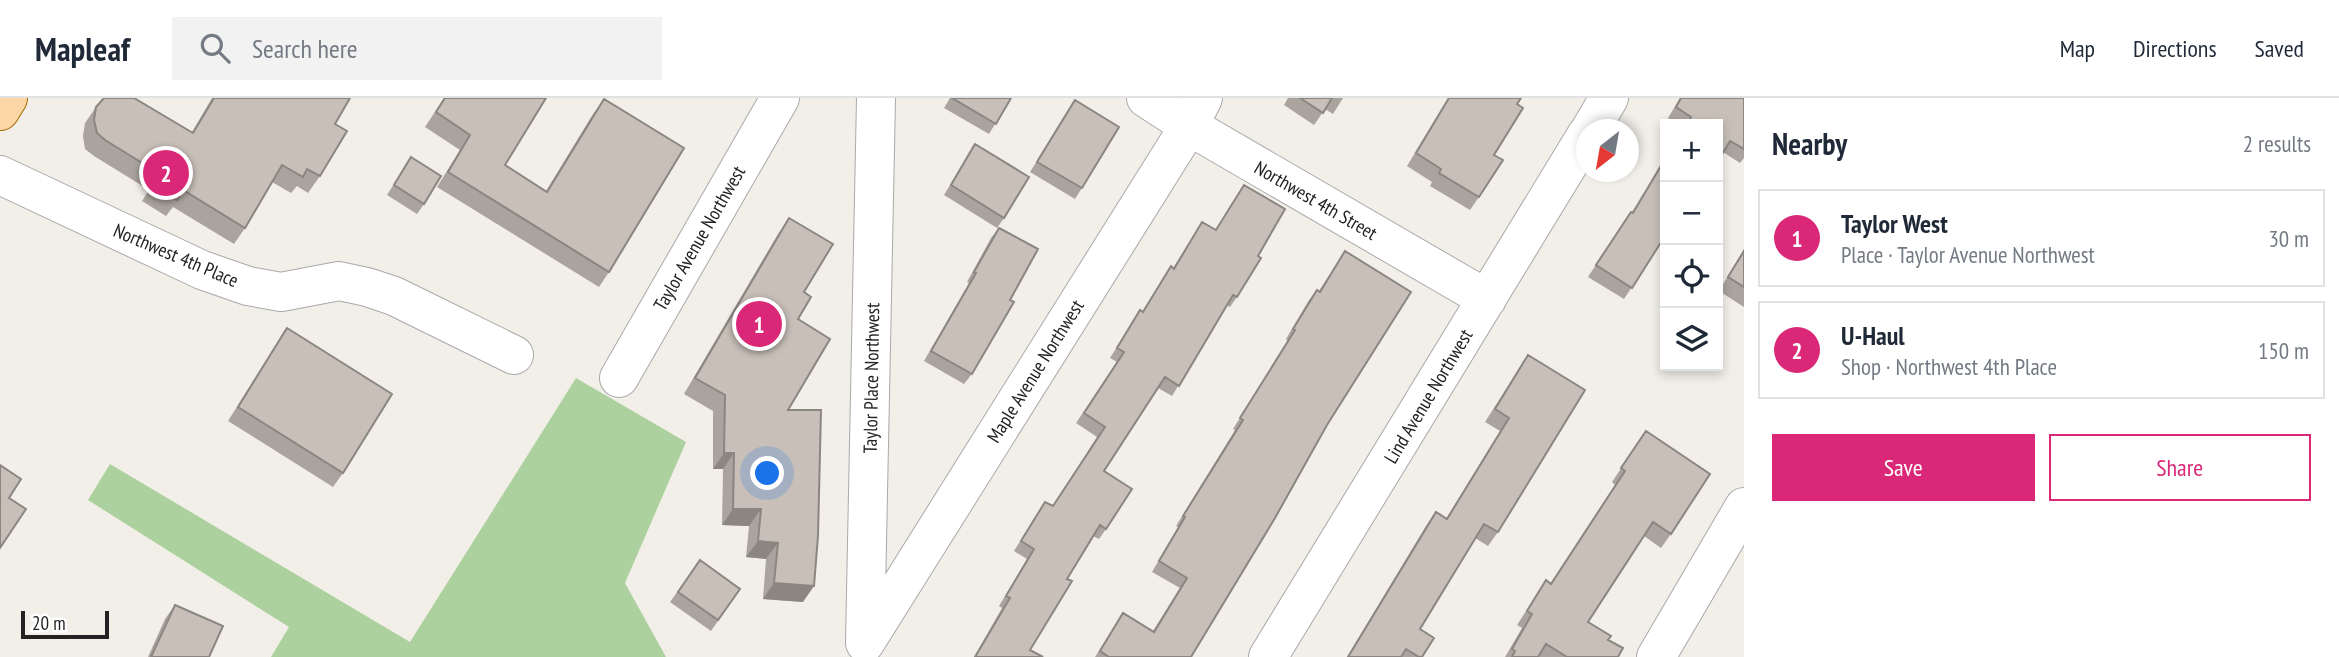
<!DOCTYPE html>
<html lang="en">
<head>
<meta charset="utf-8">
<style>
  body { margin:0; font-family:"PT Sans Narrow",sans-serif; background:#f2f2f3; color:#1f2937 }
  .controls { position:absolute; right:21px; top:21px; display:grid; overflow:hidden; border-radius:0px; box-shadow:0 4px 10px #0003 }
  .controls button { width:63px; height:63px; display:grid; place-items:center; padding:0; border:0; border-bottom:2px solid #e0e1e3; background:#fff; color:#1f2937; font:35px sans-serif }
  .compass { position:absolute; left:1576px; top:21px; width:63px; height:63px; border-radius:50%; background:#fff; box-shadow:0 4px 10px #0003; rotate:211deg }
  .scale { position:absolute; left:21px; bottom:18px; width:88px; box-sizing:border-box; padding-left:7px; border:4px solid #222; border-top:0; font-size:19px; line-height:24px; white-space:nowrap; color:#222; -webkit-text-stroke:5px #fff; paint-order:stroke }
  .you { position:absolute; left:768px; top:376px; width:24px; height:24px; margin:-18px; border:5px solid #fff; border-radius:50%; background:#1a73e8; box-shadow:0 0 0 10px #1a73e833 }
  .badge { display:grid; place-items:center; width:46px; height:46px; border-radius:50%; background:#db2777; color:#fff; font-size:23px; font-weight:700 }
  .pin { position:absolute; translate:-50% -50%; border:4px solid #fff; box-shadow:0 2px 7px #0006 }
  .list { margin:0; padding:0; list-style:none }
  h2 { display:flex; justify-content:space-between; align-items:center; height:91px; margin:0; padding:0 28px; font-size:30px }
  h2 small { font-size:23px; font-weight:400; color:#747a83 }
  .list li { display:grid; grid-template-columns:46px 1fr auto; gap:21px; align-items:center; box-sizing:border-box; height:98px; margin:0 14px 14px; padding:0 14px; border:2px solid #e0e1e3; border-radius:0px }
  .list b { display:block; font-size:26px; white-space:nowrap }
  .list p { margin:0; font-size:23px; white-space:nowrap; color:#747a83 }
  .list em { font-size:23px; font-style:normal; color:#747a83 }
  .actions { display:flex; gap:14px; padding:21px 28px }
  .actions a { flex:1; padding:16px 0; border:2px solid #db2777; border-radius:0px; text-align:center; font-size:24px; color:#db2777 }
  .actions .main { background:#db2777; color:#fff }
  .icon { flex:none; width:38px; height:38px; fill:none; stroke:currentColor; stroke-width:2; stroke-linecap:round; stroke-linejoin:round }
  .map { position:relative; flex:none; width:1744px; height:559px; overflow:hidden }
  header { display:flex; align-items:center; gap:42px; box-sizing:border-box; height:98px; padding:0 35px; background:#fff; border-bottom:2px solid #e0e1e3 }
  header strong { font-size:33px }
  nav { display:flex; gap:38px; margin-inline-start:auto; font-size:24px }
  .search { width:490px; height:63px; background:#f2f2f3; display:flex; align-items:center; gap:18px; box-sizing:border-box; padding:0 24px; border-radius:0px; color:#747a83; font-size:26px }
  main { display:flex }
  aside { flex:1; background:#fff }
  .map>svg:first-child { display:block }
  .forest { fill:#add19e }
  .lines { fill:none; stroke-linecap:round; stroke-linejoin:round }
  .minor-casing { stroke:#a9a9a9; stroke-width:40 }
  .major-casing { stroke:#a06b00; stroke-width:40 }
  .minor { stroke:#fff; stroke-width:38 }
  .major { stroke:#fcd6a4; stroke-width:38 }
  .wall { fill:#aba49e }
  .shaded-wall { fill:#8b8681 }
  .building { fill:#c7bfb8; stroke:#8b8681; stroke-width:2 }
  .labels { text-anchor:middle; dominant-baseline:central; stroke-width:5; stroke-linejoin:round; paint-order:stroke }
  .street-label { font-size:19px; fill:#222; stroke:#fff }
</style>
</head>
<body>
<header>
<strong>Mapleaf</strong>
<div class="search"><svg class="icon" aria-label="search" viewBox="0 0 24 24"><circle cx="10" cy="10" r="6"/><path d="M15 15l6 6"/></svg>Search here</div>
<nav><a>Map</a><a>Directions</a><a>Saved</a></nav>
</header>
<main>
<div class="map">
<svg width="1744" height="559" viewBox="0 0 1744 559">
  <rect width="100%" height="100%" fill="#f2efe9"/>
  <path class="forest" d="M 576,280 L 686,344 L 625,485 L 666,559 L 271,559 L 289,529 L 88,402 L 110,366 L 410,544 Z"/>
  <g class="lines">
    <defs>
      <path id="minor" d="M 1146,0 L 1189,28 L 1487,201
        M 1590,32 L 1609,0
        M 0,77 L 202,172 L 248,188 L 281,194 L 339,183 L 367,189 L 394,198 L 514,257
        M 619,280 L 780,0
        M 865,544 L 876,0
        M 865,545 L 1189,28 L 1203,0
        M 1268,559 L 1587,36
        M 1656,559 L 1744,409"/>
      <path id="major" d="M 0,13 L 8,0"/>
    </defs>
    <use href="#minor" class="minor-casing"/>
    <use href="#major" class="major-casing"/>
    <use href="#minor" class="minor"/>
    <use href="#major" class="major"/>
  </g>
  <path class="wall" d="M 212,0 L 350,0 L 335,26 L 320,78 L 308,95 L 297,88 L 291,95 L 272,84 L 245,130 L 234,146 L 173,109 L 166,118 L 142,103 L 149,92 L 94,58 L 85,51 L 83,38 L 85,25 L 96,9 L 192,34 Z
    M 444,0 L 546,0 L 505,67 L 546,93 L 593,16 L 604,1 L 609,174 L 599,189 L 437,89 L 460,52 L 425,29 Z
    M 950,0 L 1011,0 L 989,36 L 944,10 Z
    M 1288,0 L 1343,0 L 1333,16 L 1325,11 L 1314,27 L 1284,7 Z
    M 1448,0 L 1521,0 L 1517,6 L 1494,57 L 1479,99 L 1470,112 L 1430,88 L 1432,84 L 1407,68 Z
    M 1680,0 L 1744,0 L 1744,60 L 1740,65 L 1723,54 L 1718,26 L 1677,26 L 1668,20 Z
    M 1075,2 L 1082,90 L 1075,101 L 1030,74 Z
    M 975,46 L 1004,120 L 997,130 L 944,97 Z
    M 411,59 L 424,106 L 417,116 L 387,97 Z
    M 1665,60 L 1665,138 L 1624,201 L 1588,179 L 1623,125 L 1631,114 L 1632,114 Z
    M 1244,87 L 1258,158 L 1237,199 L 1230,209 L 1227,207 L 1172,298 L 1158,290 L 1104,373 L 1106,431 L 1099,441 L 1093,438 L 1067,481 L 1030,552 L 1043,559 L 974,559 L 1002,510 L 999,508 L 1027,461 L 1014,453 L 1045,404 L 1053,408 L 1097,339 L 1076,325 L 1117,264 L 1110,260 L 1133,223 L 1140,212 L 1142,214 L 1171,168 L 1173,170 L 1202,124 L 1215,132 Z
    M 789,120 L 804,194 L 798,221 L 788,312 L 803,504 L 763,501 L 766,461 L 746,459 L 749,428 L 722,427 L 723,371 L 713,371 L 713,313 L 684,296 L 778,136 Z
    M 999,130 L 1010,202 L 972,276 L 964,286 L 924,263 L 969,185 L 967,184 L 991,140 Z
    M 1744,151 L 1744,209 L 1719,193 Z
    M 1345,153 L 1327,327 L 1191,559 L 1095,559 L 1123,515 L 1153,533 L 1180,490 L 1152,474 L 1178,429 L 1176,428 L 1235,332 L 1233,331 L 1288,243 L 1286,241 L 1309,202 L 1317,192 L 1319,193 Z
    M 287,230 L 343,375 L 333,389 L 228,323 Z
    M 1528,257 L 1498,434 L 1488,448 L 1475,440 L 1420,531 L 1422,559 L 1347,559 L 1426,428 L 1436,414 L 1446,421 L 1500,333 L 1485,324 Z
    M 1646,333 L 1671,436 L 1661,450 L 1644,438 L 1588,524 L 1608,542 L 1618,559 L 1505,559 L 1522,530 L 1517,527 L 1546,482 L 1551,485 L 1615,387 L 1612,384 Z
    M 700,462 L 740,491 L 711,533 L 670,504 Z
    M 175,507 L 209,559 L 148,559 L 165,521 Z"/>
  <path class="shaded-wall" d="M 724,355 L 734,355 L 723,371 L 713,371 Z
    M 733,411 L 761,411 L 749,428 L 722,427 Z
    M 758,443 L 778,445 L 766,461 L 746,459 Z
    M 774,485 L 814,488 L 803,504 L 763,501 Z"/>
  <path class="building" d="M 104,0 L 134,0 L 193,35 L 214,0 L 350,0 L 335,26 L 347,33 L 320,78 L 307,71 L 303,79 L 282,67 L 245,130 L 183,92 L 177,102 L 153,87 L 160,76 L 105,42 L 97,35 L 94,22 L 96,9 Z
    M 445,0 L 546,0 L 505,67 L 547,94 L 604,1 L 684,50 L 609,174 L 448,74 L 470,37 L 436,14 Z
    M 952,0 L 1011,0 L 996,26 Z
    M 1300,0 L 1332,0 L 1323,15 Z
    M 1449,0 L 1521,0 L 1517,6 L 1523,10 L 1494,57 L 1503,62 L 1479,99 L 1439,75 L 1441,71 L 1416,55 Z
    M 1681,0 L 1744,0 L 1744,51 L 1730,43 L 1718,63 L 1718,26 L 1687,26 L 1691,19 L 1676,9 Z
    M 1075,2 L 1119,29 L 1082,90 L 1037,64 Z
    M 975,46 L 1029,79 L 1004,120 L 951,87 Z
    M 411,59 L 441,78 L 424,106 L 394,87 Z
    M 1665,61 L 1665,138 L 1632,190 L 1596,167 L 1631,114 L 1633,115 Z
    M 1244,87 L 1285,111 L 1258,158 L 1261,160 L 1237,199 L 1233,197 L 1179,288 L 1165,279 L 1104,373 L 1132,391 L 1106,431 L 1100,427 L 1067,481 L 1072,483 L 1030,552 L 1043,559 L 975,559 L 1010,500 L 1006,498 L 1034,451 L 1021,443 L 1045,404 L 1053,408 L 1105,329 L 1084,315 L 1124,254 L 1117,250 L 1140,212 L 1143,214 L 1171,168 L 1174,171 L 1202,124 L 1216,132 Z
    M 789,120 L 833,146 L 804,194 L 811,199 L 798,221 L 830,241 L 788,312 L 821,312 L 818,438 L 814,488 L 774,485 L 778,445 L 758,443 L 761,411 L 733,411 L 734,355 L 724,355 L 725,297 L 695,280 Z
    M 999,130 L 1038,151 L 1010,202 L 1014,204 L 972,276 L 931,253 L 976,175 L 974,174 Z
    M 1345,153 L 1411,194 L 1327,327 L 1275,420 L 1191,559 L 1109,559 L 1100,553 L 1123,515 L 1154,534 L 1187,480 L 1159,463 L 1185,419 L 1183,418 L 1243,322 L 1240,320 L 1295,232 L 1293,231 L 1317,192 L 1320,194 Z
    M 1744,153 L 1744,189 L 1728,179 Z
    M 287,230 L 392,296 L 343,375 L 238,309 Z
    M 1528,257 L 1585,292 L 1498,434 L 1484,426 L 1420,531 L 1434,540 L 1422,559 L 1419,559 L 1406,551 L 1401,559 L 1348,559 L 1436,414 L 1447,421 L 1509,320 L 1495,311 Z
    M 1646,333 L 1710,376 L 1671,436 L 1653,424 L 1588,524 L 1611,538 L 1608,542 L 1623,550 L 1618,559 L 1567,559 L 1546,546 L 1538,559 L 1512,559 L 1515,553 L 1512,551 L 1532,516 L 1527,513 L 1546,482 L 1551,486 L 1625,373 L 1621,370 Z
    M 0,367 L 21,381 L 9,400 L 26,411 L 0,450 Z
    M 700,462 L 740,491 L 718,522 L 678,494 Z
    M 175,507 L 223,528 L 209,559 L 151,559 Z"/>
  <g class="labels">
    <g class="street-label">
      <text transform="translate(1316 102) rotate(30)">Northwest 4th Street</text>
      <text transform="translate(699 140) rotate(-60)">Taylor Avenue Northwest</text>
      <text transform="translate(176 157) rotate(23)">Northwest 4th Place</text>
      <text transform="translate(1035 273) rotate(-58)">Maple Avenue Northwest</text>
      <text transform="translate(871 280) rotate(-89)">Taylor Place Northwest</text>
      <text transform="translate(1428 298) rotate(-59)">Lind Avenue Northwest</text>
    </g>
  </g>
</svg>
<div class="controls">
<button>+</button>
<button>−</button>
<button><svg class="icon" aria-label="locate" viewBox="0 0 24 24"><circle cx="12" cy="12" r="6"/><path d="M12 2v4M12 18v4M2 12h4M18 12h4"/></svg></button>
<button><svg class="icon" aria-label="layers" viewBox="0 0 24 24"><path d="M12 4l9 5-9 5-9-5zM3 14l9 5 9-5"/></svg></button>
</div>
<svg class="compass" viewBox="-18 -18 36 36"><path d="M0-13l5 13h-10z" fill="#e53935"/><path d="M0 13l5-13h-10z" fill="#747a83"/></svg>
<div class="scale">20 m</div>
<div class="you"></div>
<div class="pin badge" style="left:759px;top:226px">1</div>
<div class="pin badge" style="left:166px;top:75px">2</div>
</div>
<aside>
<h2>Nearby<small>2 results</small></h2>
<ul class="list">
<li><span class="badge">1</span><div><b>Taylor West</b><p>Place · Taylor Avenue Northwest</p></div><em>30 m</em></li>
<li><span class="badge">2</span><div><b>U-Haul</b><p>Shop · Northwest 4th Place</p></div><em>150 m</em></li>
</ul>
<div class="actions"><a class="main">Save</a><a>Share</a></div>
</aside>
</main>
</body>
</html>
